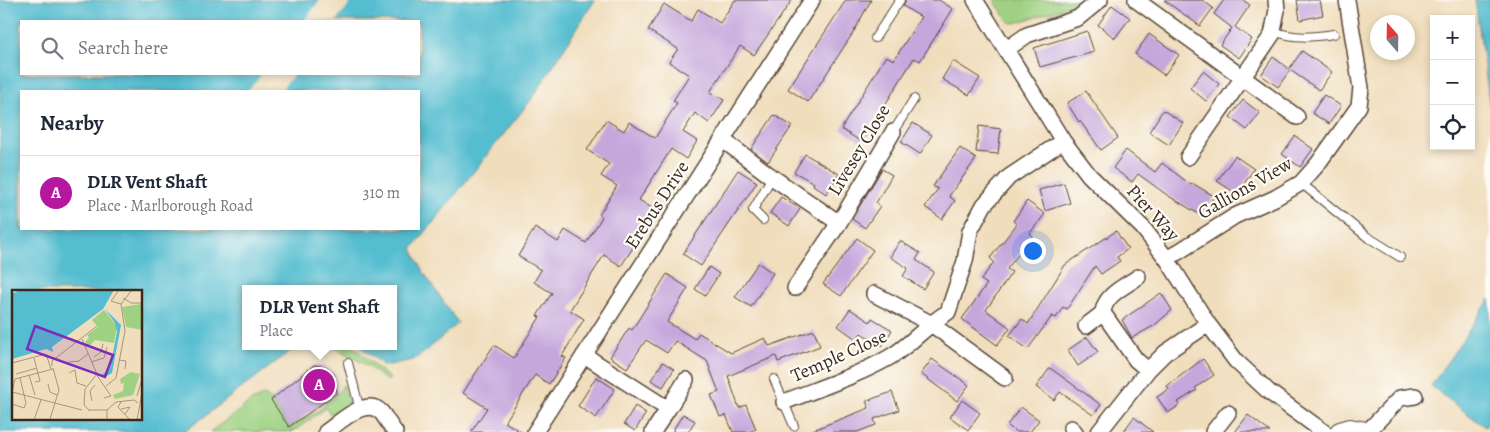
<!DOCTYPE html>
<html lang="en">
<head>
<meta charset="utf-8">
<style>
  body { margin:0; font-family:Alegreya,serif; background:#f6f6f7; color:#1f2937 }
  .controls { position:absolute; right:15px; top:15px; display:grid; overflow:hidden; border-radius:0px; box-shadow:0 2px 8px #0003 }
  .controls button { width:45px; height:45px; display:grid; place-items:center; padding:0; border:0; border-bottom:1px solid #e0e1e3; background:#fff; color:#1f2937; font:25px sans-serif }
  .compass { position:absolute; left:1370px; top:15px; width:45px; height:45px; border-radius:50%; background:#fff; box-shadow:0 2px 8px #0003; rotate:340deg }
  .you { position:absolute; left:1032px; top:250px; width:18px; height:18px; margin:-12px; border:4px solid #fff; border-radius:50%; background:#1a73e8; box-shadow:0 0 0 8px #1a73e833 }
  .badge { display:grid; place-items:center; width:32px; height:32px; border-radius:50%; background:#b5179e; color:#fff; font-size:16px; font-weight:700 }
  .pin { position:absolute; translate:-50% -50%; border:2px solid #fff; box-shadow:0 1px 5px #0006 }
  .popup { position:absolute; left:242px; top:285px; width:155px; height:65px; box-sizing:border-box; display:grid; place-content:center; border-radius:0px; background:#fff; filter:drop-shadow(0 1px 4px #0005); font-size:16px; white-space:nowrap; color:#747a83 }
  .popup b { font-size:19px; color:#1f2937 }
  .popup::after { content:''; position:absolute; left:50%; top:100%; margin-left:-10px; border:10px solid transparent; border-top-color:#fff }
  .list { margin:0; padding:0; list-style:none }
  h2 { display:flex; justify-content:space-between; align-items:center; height:65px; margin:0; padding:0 20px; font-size:21px }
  h2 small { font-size:16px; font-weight:400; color:#747a83 }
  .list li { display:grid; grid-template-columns:32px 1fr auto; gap:15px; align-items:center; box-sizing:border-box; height:75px; padding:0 20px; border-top:1px solid #e0e1e3 }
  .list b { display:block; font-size:19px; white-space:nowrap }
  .list p { margin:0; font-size:16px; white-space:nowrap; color:#747a83 }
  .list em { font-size:16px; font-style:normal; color:#747a83 }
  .icon { flex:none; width:28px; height:28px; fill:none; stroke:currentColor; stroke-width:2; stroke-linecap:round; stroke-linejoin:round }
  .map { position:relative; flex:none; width:1490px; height:432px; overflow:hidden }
  .search { position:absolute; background:#fff; box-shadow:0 2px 8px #0003; left:20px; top:20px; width:400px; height:55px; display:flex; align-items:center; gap:12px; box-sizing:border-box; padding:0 18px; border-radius:0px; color:#747a83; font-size:19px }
  .panel { position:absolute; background:#fff; box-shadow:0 2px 8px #0003; left:20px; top:90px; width:400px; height:140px; border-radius:0px }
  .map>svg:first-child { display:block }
  .green { fill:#9ed182; stroke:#6c7e50 }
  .water { fill:#54bdd0; stroke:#487477; fill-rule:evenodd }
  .pier { fill:#f0ddbc }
  .building { fill:#c5a7dc }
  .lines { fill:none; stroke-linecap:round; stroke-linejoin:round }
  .lane-casing { stroke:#564536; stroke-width:10 }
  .street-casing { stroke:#564536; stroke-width:18 }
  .secondary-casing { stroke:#564536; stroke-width:22 }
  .lane { stroke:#fff; stroke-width:8 }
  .street { stroke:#fff; stroke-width:15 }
  .secondary { stroke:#fff; stroke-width:20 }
  .labels { text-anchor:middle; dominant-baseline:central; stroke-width:4.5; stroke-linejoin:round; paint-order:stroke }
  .street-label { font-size:19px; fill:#3b2a1e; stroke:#fdfcf7 }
  .inset-river { fill:none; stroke:#54bdd0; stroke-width:2.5 }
  .inset-road { fill:none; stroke:#a8957d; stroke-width:1 }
  .view { fill:#7b2cbf; fill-opacity:0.15; stroke:#7b2cbf; stroke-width:2.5 }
  .inset-edge { fill:none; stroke:#3b2a1e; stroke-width:2.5 }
</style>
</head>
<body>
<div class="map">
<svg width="1490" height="432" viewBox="0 0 1490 432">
  <rect width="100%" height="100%" fill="#fdfcf7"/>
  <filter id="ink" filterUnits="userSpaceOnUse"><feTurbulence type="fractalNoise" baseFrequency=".02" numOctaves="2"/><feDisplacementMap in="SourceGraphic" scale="10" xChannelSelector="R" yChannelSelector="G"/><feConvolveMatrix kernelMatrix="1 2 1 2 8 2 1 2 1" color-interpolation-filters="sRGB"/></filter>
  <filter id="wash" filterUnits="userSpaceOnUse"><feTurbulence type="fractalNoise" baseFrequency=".0096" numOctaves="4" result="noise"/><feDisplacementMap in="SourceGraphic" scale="20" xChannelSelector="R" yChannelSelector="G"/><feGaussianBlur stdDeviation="1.12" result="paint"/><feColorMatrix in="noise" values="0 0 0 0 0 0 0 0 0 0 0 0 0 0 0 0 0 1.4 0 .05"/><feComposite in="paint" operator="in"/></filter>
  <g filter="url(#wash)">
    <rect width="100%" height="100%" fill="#f0ddbc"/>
    <path class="green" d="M 994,0 L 1080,0 L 1074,5 L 1015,23 L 1009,22 Z
      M 332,346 L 352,346 L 390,379 L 387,381 L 368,366 Z
      M 343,385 L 349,402 L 346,408 L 333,418 L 326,408 L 292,432 L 210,432 L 252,401 L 265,395 L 271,400 L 289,427 C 308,416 333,405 343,385 Z"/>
    <path class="water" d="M 0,0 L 595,0 L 531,100 L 412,249 L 424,273 L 458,323 L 425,352 L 413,360 L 384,366 L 360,346 L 393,346 L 393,289 L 245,289 L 245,346 L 297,346 L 184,432 L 0,432 ZM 21,21 L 419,21 L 419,74 L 21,74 ZM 21,91 L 419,91 L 419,229 L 21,229 ZM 14,291 L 141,291 L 141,418 L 14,418 Z
      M 1475,0 L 1490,0 L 1490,107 Z
      M 1490,299 L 1490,419 L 1485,427 L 1431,386 Z"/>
    <path class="pier" d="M 320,0 L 353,0 L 336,21 L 304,21 Z
      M 262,74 L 294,74 L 280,91 L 248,91 Z"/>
    <g id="blocks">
      <path class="building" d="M 735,0 L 792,0 L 754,55 L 740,46 L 710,92 L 724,100 L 709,123 L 695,113 L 683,132 L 697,141 L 686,159 L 671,149 L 639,200 L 657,211 L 621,266 L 604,255 L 570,310 L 584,319 L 562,356 L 566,358 L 549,384 L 535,375 L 505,422 L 521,432 L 471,432 L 487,408 L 463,393 L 494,345 L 514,358 L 540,317 L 537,316 L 552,293 L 534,282 L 541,270 L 518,256 L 535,228 L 558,242 L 565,230 L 586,243 L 602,217 L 599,215 L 617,186 L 601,176 L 609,164 L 587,150 L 606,120 L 624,131 L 629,122 L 655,138 L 677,103 L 673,101 L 689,75 L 669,62 L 678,49 L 648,30 L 664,4 L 691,21 L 698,9 L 720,23 Z
        M 846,0 L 871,0 L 853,33 L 808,102 L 788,89 Z
        M 906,0 L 939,0 L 953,9 L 920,61 L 914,58 L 862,142 L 841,129 L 886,56 L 894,60 L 921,17 L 903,6 Z
        M 1164,0 L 1202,0 L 1213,8 L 1200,26 Z
        M 1224,0 L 1243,0 L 1250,5 L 1235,27 L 1252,39 L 1239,58 L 1220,45 L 1232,28 L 1214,14 Z
        M 1297,0 L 1320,0 L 1323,15 L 1300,20 Z
        M 1112,5 L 1130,18 L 1115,38 L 1098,25 Z
        M 1087,31 L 1094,52 L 1040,67 L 1034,48 Z
        M 1149,34 L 1179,55 L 1164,75 L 1135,54 Z
        M 1302,51 L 1332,72 L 1319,90 L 1290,70 L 1278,87 L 1261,75 L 1273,57 L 1289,69 Z
        M 953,61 L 980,78 L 969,95 L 942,79 Z
        M 1203,71 L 1219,84 L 1206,101 L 1190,88 Z
        M 1086,91 L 1118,138 L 1101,150 L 1080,121 L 1079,122 L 1067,103 Z
        M 1324,95 L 1341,106 L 1329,124 L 1312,113 Z
        M 1243,100 L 1260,113 L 1247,130 L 1230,117 Z
        M 1163,110 L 1183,123 L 1169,145 L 1149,132 Z
        M 774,115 L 792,126 L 768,162 L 751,149 Z
        M 913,123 L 932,135 L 920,154 L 901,142 Z
        M 979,126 L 1001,129 L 998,154 L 976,152 Z
        M 1295,136 L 1313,149 L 1300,167 L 1282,154 Z
        M 960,148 L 976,159 L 949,196 L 955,201 L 942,219 L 925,207 L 938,189 L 933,186 Z
        M 1126,150 L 1155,172 L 1162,163 L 1191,185 L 1192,183 L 1214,196 L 1202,216 L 1167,195 L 1138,174 L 1132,182 L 1113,168 Z
        M 805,154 L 839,174 L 826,194 L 813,185 L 814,183 L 794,172 Z
        M 1235,156 L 1254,169 L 1237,194 L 1217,181 Z
        M 882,169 L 892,175 L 876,203 L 880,206 L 865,228 L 852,219 Z
        M 738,170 L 757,182 L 701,266 L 683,254 Z
        M 1064,183 L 1070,203 L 1045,211 L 1039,190 Z
        M 781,197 L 800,209 L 789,226 L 770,213 Z
        M 1027,201 L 1045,214 L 1030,233 L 1033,236 L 1007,269 L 1012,272 L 986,310 L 1010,328 L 997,345 L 962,319 L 987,284 L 981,280 L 994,262 L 990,258 L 1017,224 L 1013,221 Z
        M 1116,231 L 1128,249 L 1117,257 L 1120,261 L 1101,274 L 1095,266 L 1067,309 L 1063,307 L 1056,318 L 1052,316 L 1028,349 L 1009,336 L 1022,319 L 1028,324 L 1065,265 Z
        M 857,238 L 873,250 L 841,296 L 823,284 Z
        M 900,241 L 920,253 L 916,260 L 934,272 L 923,289 L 903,276 L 908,268 L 890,257 Z
        M 758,263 L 773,273 L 751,307 L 735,297 Z
        M 709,267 L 719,274 L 705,296 L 695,289 Z
        M 667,274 L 688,288 L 667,322 L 695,339 L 699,333 L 731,353 L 765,338 L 769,346 L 814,330 L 820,346 L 778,362 L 776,356 L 728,376 L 739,408 L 746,405 L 756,429 L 748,432 L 733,432 L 726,415 L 720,417 L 711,395 L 719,392 L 707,361 L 675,341 L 667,353 L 646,340 L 627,368 L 610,357 L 629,328 L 632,330 Z
        M 1161,293 L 1172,310 L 1155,325 L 1132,338 L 1122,320 Z
        M 850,309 L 870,322 L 872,318 L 892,330 L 882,346 L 861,333 L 856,339 L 838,326 Z
        M 1087,337 L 1098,352 L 1078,366 L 1068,350 Z
        M 932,359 L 969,385 L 957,401 L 921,374 Z
        M 1203,359 L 1214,375 L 1195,388 L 1197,390 L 1178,402 L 1180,405 L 1168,413 L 1157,397 L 1169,389 L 1167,386 Z
        M 663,362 L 674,369 L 663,387 L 651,380 Z
        M 314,365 L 326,367 L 334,374 L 337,393 L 289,427 L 271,400 Z
        M 1050,368 L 1101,405 L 1093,415 L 1060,392 L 1054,400 L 1036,387 Z
        M 596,377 L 615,389 L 596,418 L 578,406 Z
        M 892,392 L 899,410 L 874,419 L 876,425 L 857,432 L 808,432 L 869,408 L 866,401 Z
        M 962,400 L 980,413 L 968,430 L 950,417 Z
        M 635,406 L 646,413 L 635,431 L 624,424 Z
        M 1021,407 L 1039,420 L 1030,432 L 1016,432 L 1007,425 Z
        M 683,414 L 695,421 L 688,432 L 672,432 Z
        M 1248,415 L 1270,432 L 1235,432 Z
        M 1134,417 L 1153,432 L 1123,432 Z"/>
    </g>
  </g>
  <g filter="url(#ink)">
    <use href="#blocks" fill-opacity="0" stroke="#564536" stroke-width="1"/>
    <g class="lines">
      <defs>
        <path id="lane" d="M 1273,31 C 1295,39 1312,37 1334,34
          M 875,38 L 900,0
          M 893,132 L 914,99
          M 1301,183 L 1366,236 L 1400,257
          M 763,220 L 753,210 L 772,177
          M 348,363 L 360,410
          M 774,379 L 794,426"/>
        <path id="street" d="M 975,0 L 1063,141 L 1089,175 L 1143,228 L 1167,259 L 1208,324 L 1236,361 L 1269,392 L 1324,432
          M 1136,0 L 1297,117
          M 1007,49 L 1027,35 L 1078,18 L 1100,0
          M 723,140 L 772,177 L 839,223
          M 1188,157 L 1272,35 L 1277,10 L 1276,0
          M 1167,259 L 1235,216 L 1275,198 L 1301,183 L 1317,165 L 1359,106 L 1361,88 L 1347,0
          M 1138,277 C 1124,287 1104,295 1103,313 L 1136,360 L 1148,370
          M 795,288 L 839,223 L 893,132
          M 874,294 L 930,323 L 1005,378
          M 1086,326 L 1103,313
          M 584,355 L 668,409 L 653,432
          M 784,402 C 819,388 857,376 890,357 C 912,344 926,325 948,312 L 965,261 L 970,231 L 984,205 L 1009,177 L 1063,141
          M 668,409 L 686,380
          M 1071,428 L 1075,432
          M 326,432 C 339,423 366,396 381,412 C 386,418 390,426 395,432
          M 535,432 L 812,0
          M 1099,432 L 1148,370 L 1165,353 L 1208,324
          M 1213,432 L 1228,413
          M 1367,432 L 1400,398 L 1415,396"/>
        <path id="secondary" d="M 1340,432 L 1350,429 L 1366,432"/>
      </defs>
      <use href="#lane" class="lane-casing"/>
      <use href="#street" class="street-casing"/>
      <use href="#secondary" class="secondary-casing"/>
      <use href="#lane" class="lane"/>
      <use href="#street" class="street"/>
      <use href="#secondary" class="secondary"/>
    </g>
  </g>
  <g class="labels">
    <g class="street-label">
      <text transform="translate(859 150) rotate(-59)">Livesey Close</text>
      <text transform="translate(1245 188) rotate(-30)">Gallions View</text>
      <text transform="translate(657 205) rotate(-57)">Erebus Drive</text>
      <text transform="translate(1153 213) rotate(48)">Pier Way</text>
      <text transform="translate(839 356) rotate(-24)">Temple Close</text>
    </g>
  </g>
  <g transform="translate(12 290)">
    <rect width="130" height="130" fill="#f0ddbc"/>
    <path d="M 130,14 L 130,40 L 114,37 L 110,17 ZM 92,20 L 105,36 L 102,53 L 83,50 L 76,57 L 73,52 L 77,48 L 75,45 L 86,37 L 80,30 ZM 119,82 L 128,84 L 121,105 L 103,109 L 101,105 L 111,101 L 112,93 L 109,94 L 108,89 Z" fill="#9ed182"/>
    <path d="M 8,0 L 102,0 L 91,19 L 40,57 L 41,62 L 34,59 L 0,69 L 0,4 ZM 93,19 L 109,35 L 100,83 L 93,87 L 91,84 L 98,78 L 105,42 L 103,33 Z" fill="#54bdd0"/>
    <path class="inset-river" d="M 0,43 L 6,31 L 32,16 L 45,0"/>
    <path class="inset-road" d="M 107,0 L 99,11 L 109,14M 111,8 L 119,13 L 130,13M 70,49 L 85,84M 82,67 L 89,62 L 91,54M 22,68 L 28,91 L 23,92M 107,70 L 114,71 L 113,79M 56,72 L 67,71 L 76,64M 79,72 L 92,68 L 95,57M 0,73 L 34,64 L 39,79M 40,76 L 40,71 L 85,36M 41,79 L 3,89 L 0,102 L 70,120M 57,83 L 63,80 L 65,93 L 74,96M 4,84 L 25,78M 17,85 L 23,105M 86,87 L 99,106 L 92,108M 36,94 L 38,102 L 45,105M 94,96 L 104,88 L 113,41 L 109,14 L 120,0M 125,106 L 130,89M 80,111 L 78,101 L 83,95M 109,112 L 106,117 L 118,130M 0,114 L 12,118 L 14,113 L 8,88M 109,119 L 118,117 L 113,124M 76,120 L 95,120M 77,120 L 72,115 L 73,99 L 85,84 L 86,87M 38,129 L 47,100 L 41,78M 22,130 L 29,110M 95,130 L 95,120 L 104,112 L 122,110 L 126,113M 125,130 L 130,103"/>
    <path class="view" d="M 23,36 L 101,65 L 93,87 L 15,59 Z"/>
    <rect width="130" height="130" class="inset-edge"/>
  </g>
</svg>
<div class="controls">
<button>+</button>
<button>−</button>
<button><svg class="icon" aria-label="locate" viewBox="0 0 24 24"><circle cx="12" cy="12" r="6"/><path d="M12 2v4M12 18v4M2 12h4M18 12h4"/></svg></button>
</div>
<svg class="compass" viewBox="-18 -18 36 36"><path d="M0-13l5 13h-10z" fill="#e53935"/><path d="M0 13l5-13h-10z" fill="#747a83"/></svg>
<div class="you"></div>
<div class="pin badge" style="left:319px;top:385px">A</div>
<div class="popup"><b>DLR Vent Shaft</b>Place</div>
<div class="search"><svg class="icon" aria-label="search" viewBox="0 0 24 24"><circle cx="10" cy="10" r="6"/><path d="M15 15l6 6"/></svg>Search here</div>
<section class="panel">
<h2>Nearby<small></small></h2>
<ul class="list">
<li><span class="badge">A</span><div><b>DLR Vent Shaft</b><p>Place · Marlborough Road</p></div><em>310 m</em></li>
</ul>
</section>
</div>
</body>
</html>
